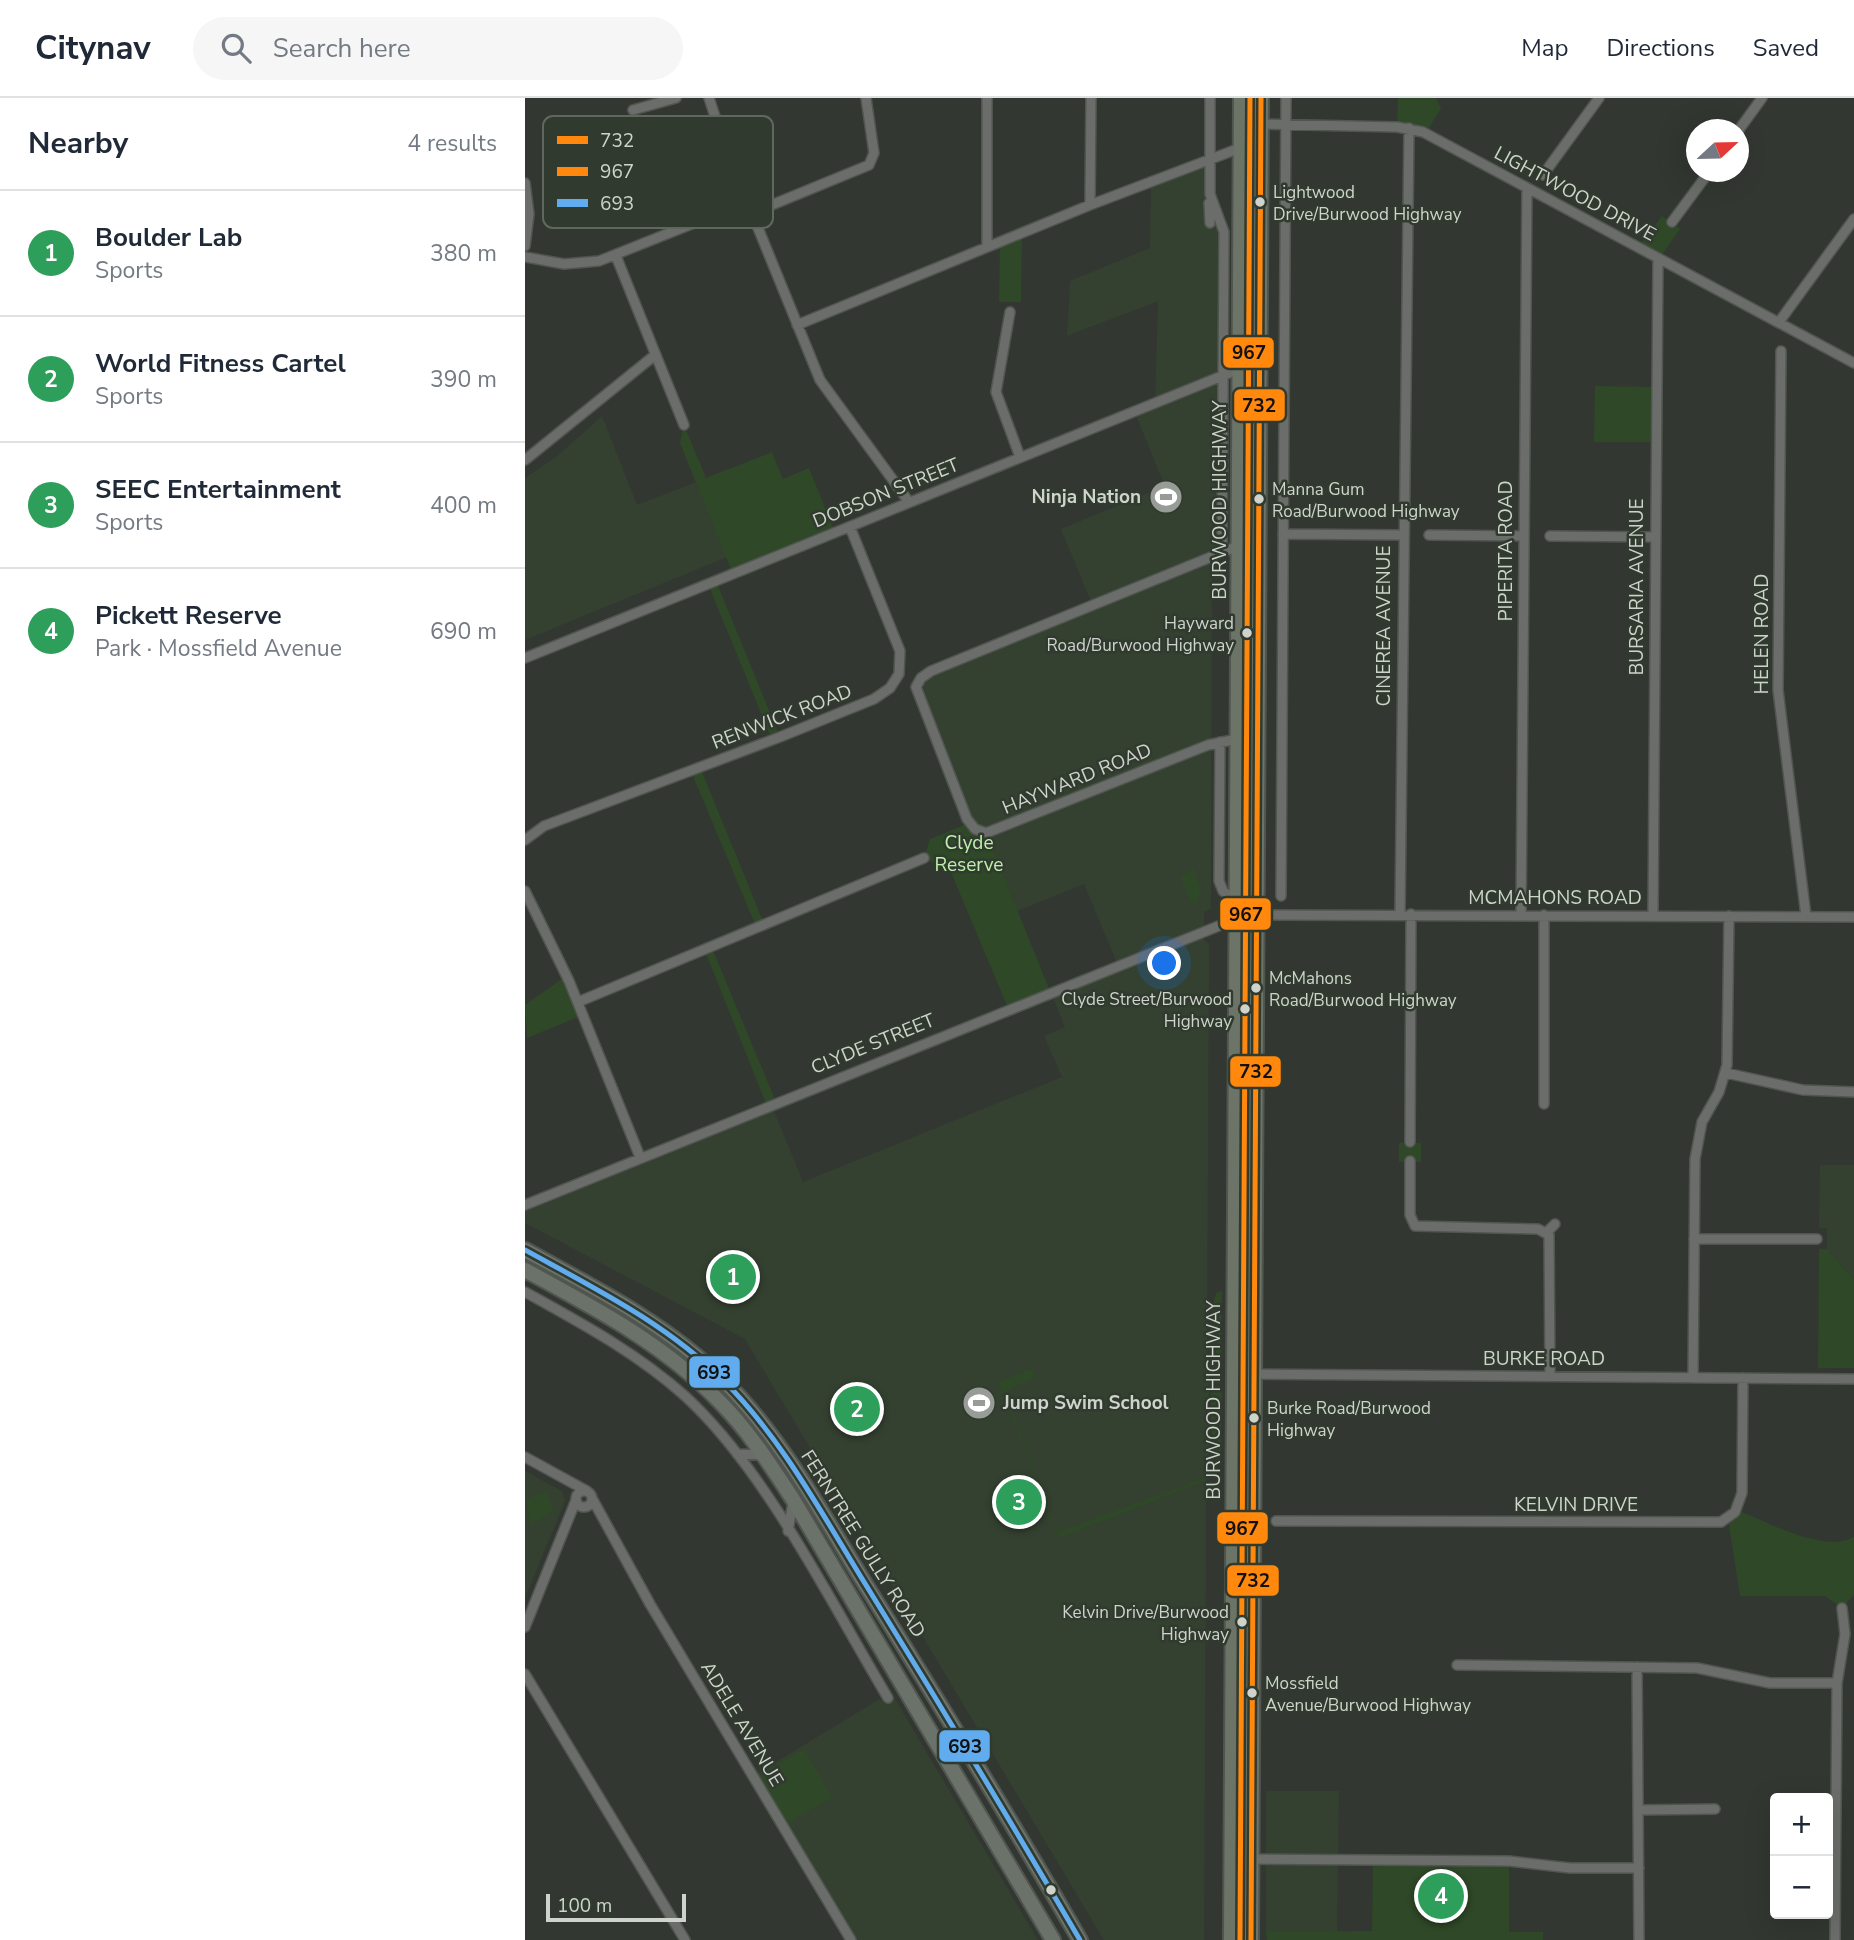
<!DOCTYPE html>
<html lang="en">
<head>
<meta charset="utf-8">
<style>
  body { margin:0; font-family:"Nunito Sans",sans-serif; background:#f6f6f7; color:#1f2937 }
  .controls { position:absolute; right:21px; bottom:21px; display:grid; overflow:hidden; border-radius:7px; box-shadow:0 7px 28px #0002 }
  .controls button { width:63px; height:63px; display:grid; place-items:center; padding:0; border:0; border-bottom:2px solid #e0e1e3; background:#fff; color:#1f2937; font:35px sans-serif }
  .compass { position:absolute; left:1161px; top:21px; width:63px; height:63px; border-radius:50%; background:#fff; box-shadow:0 7px 28px #0002; rotate:68deg }
  .scale { position:absolute; left:21px; bottom:18px; width:140px; box-sizing:border-box; padding-left:7px; border:4px solid #ced3cc; border-top:0; font-size:19px; line-height:24px; white-space:nowrap; color:#ced3cc; -webkit-text-stroke:5px #313a2e; paint-order:stroke }
  .you { position:absolute; left:640px; top:866px; width:24px; height:24px; margin:-18px; border:5px solid #fff; border-radius:50%; background:#1a73e8; box-shadow:0 0 0 10px #1a73e833 }
  .badge { display:grid; place-items:center; width:46px; height:46px; border-radius:50%; background:#0b8043; color:#fff; font-size:23px; font-weight:700 }
  .pin { position:absolute; translate:-50% -50%; border:4px solid #fff; box-shadow:0 2px 7px #0006 }
  .list { margin:0; padding:0; list-style:none }
  h2 { display:flex; justify-content:space-between; align-items:center; height:91px; margin:0; padding:0 28px; font-size:30px }
  h2 small { font-size:23px; font-weight:400; color:#747a83 }
  .list li { display:grid; grid-template-columns:46px 1fr auto; gap:21px; align-items:center; box-sizing:border-box; height:126px; padding:0 28px; border-top:2px solid #e0e1e3 }
  .list b { display:block; font-size:26px; white-space:nowrap }
  .list p { margin:0; font-size:23px; white-space:nowrap; color:#747a83 }
  .list em { font-size:23px; font-style:normal; color:#747a83 }
  .icon { flex:none; width:38px; height:38px; fill:none; stroke:currentColor; stroke-width:2; stroke-linecap:round; stroke-linejoin:round }
  .map { position:relative; flex:none; width:1329px; height:1842px; overflow:hidden }
  header { display:flex; align-items:center; gap:42px; box-sizing:border-box; height:98px; padding:0 35px; background:#fff; border-bottom:2px solid #e0e1e3 }
  header strong { font-size:33px }
  nav { display:flex; gap:38px; margin-inline-start:auto; font-size:24px }
  .search { width:490px; height:63px; background:#f6f6f7; display:flex; align-items:center; gap:18px; box-sizing:border-box; padding:0 24px; border-radius:38px; color:#747a83; font-size:26px }
  main { display:flex }
  aside { flex:1; background:#fff }
  .map>svg:first-child { display:block }
  .built { fill:#344130 }
  .green { fill:#2f4827 }
  .lines { fill:none; stroke-linecap:round; stroke-linejoin:round }
  .minor-casing { stroke:#515550; stroke-width:12 }
  .primary-casing { stroke:#515550; stroke-width:18 }
  .trunk-casing { stroke:#515550; stroke-width:18 }
  .minor { stroke:#6a6d69; stroke-width:9 }
  .primary { stroke:#6b7269; stroke-width:14 }
  .trunk { stroke:#6c7468; stroke-width:14 }
  .bus-1-casing { stroke:#313a2e; stroke-width:10 }
  .bus-2-casing { stroke:#313a2e; stroke-width:10 }
  .bus-3-casing { stroke:#313a2e; stroke-width:10 }
  .bus-1 { stroke:#ff880d; stroke-width:5 }
  .bus-2 { stroke:#ff880d; stroke-width:5 }
  .bus-3 { stroke:#60acee; stroke-width:5 }
  .bus-dot { fill:#ced3cc; stroke:#313a2e; stroke-width:2.5 }
  .labels { text-anchor:middle; dominant-baseline:central; stroke-width:5; stroke-linejoin:round; paint-order:stroke }
  .bus-label { font-size:17px; fill:#ced3cc; stroke:#313a2e; text-anchor:start }
  .street-label { font-size:19px; fill:#ced3cc; stroke:#313a2e }
  .poi-label { font-size:19px; font-weight:bold; fill:#ced3cc; stroke:#313a2e; text-anchor:end }
  .park-label { font-size:19px; fill:#bcf1ab; stroke:#313a2e }
  .key { fill:#313a2e; stroke:#60685d; stroke-width:2 }
  .key-label { font-size:19px; fill:#ced3cc }
  .line-badge { stroke:#313a2e; stroke-width:2.5 }
  .pale-badge-label { font-size:19px; text-anchor:middle; font-weight:bold; fill:#111 }
</style>
</head>
<body>
<header>
<strong>Citynav</strong>
<div class="search"><svg class="icon" aria-label="search" viewBox="0 0 24 24"><circle cx="10" cy="10" r="6"/><path d="M15 15l6 6"/></svg>Search here</div>
<nav><a>Map</a><a>Directions</a><a>Saved</a></nav>
</header>
<main>
<aside>
<h2>Nearby<small>4 results</small></h2>
<ul class="list">
<li><span class="badge" style="background:#2e9e5b">1</span><div><b>Boulder Lab</b><p>Sports</p></div><em>380 m</em></li>
<li><span class="badge" style="background:#2e9e5b">2</span><div><b>World Fitness Cartel</b><p>Sports</p></div><em>390 m</em></li>
<li><span class="badge" style="background:#2e9e5b">3</span><div><b>SEEC Entertainment</b><p>Sports</p></div><em>400 m</em></li>
<li><span class="badge" style="background:#2e9e5b">4</span><div><b>Pickett Reserve</b><p>Park · Mossfield Avenue</p></div><em>690 m</em></li>
</ul>
</aside>
<div class="map">
<svg width="1329" height="1842" viewBox="0 0 1329 1842">
  <rect width="100%" height="100%" fill="#323731"/>
  <path class="built" d="M 685,59 L 685,96 L 696,120 L 697,454 L 687,459 L 686,811 L 679,814 L 679,842 L 684,846 L 679,1842 L 579,1842 L 220,1241 L 0,1125 L 0,1107 L 246,1006 L 278,1084 L 537,979 L 519,938 L 540,929 L 525,893 L 592,865 L 559,786 L 492,813 L 461,735 L 450,731 L 394,602 L 396,580 L 567,506 L 536,431 L 640,388 L 609,313 L 630,304 L 633,203 L 542,238 L 545,183 L 625,150 L 626,82 Z
    M 77,318 L 112,407 L 171,384 L 202,459 L 0,542 L 0,380 L 31,359 Z
    M 1295,1067 L 1329,1067 L 1329,1182 L 1302,1151 L 1302,1130 L 1294,1130 Z
    M 0,1373 L 37,1393 L 40,1403 L 0,1500 Z
    M 370,1601 L 513,1842 L 326,1842 L 228,1678 L 353,1602 Z
    M 741,1693 L 814,1693 L 812,1834 L 741,1834 Z"/>
  <path class="green" d="M 873,0 L 911,0 L 916,10 L 901,35 L 872,29 Z
    M 1137,118 L 1155,131 L 1134,161 L 1113,150 Z
    M 497,134 L 496,204 L 474,204 L 475,143 Z
    M 1070,288 L 1131,289 L 1131,344 L 1069,344 Z
    M 159,327 L 181,380 L 247,354 L 258,381 L 284,370 L 310,435 L 208,476 L 155,345 Z
    M 191,483 L 255,639 L 247,642 L 183,486 Z
    M 175,669 L 240,828 L 232,831 L 166,673 Z
    M 444,725 L 461,735 L 525,893 L 483,910 L 423,767 L 417,769 L 399,760 L 405,741 Z
    M 668,770 L 676,790 L 672,804 L 667,806 L 655,779 Z
    M 187,850 L 251,1004 L 242,1008 L 180,853 Z
    M 41,878 L 58,917 L 2,940 L 0,907 Z
    M 874,1045 L 896,1045 L 896,1064 L 874,1064 Z
    M 1294,1151 L 1302,1151 L 1329,1182 L 1329,1270 L 1293,1270 Z
    M 697,1193 L 696,1263 L 687,1271 L 686,1216 L 691,1195 Z
    M 509,1270 L 508,1281 L 479,1294 L 533,1434 L 680,1380 L 680,1383 L 534,1440 L 473,1284 Z
    M 681,1282 L 684,1285 L 683,1327 L 688,1366 L 680,1367 Z
    M 686,1285 L 697,1292 L 696,1362 L 691,1366 L 686,1328 Z
    M 21,1394 L 29,1413 L 5,1426 L 0,1401 Z
    M 1212,1412 C 1238,1422 1304,1458 1329,1438 L 1329,1497 L 1317,1510 L 1300,1498 L 1215,1498 L 1203,1421 Z
    M 279,1651 L 307,1699 L 265,1724 L 252,1717 L 229,1681 Z
    M 848,1762 L 984,1763 L 984,1834 L 1018,1834 L 1018,1842 L 742,1842 L 741,1834 L 847,1833 Z"/>
  <g class="lines">
    <defs>
      <path id="minor" d="M 184,0 L 200,49 L 295,282 L 384,404
        M 685,0 L 685,96 L 699,134 L 697,454
        M 108,12 L 151,0
        M 735,26 L 872,29 L 898,34 L 1329,265
        M 1213,33 L 1237,0
        M 1018,77 L 1074,0
        M 0,85 L 4,116 L 0,148
        M 684,105 L 685,125
        M 565,107 L 566,0
        M 227,115 L 344,67 L 349,55 L 341,0
        M 1147,124 L 1184,74
        M 462,148 L 462,0
        M 91,158 L 159,327
        M 0,159 L 39,166 L 74,163 L 222,104
        M 485,214 L 471,294 L 495,359
        M 1254,224 L 1329,121
        M 272,227 L 565,107 L 715,50
        M 1256,253 L 1253,592 L 1281,818
        M 0,362 L 130,257
        M 758,436 L 877,437
        M 904,437 L 999,438
        M 1025,438 L 1130,439
        M 0,560 L 734,263
        M 712,641 L 683,647 L 461,735 L 450,731 L 442,721 L 391,589 L 396,580 L 406,573 L 713,448
        M 695,644 L 694,783 L 698,793 L 711,804
        M 0,742 L 19,728 L 255,639 L 349,601 L 365,590 L 374,576 L 375,553 L 325,429
        M 0,793 L 44,883 L 115,1059
        M 756,798 L 761,0
        M 875,816 L 884,30
        M 731,817 L 1329,819
        M 996,817 L 1002,90
        M 1128,818 L 1133,160
        M 53,904 L 399,760
        M 1201,975 L 1278,992 L 1329,994
        M 1019,1006 L 1019,817
        M 885,1044 L 886,816
        M 885,1063 L 885,1117 L 890,1128 L 1013,1131 L 1024,1137 L 1025,1278
        M 0,1107 L 711,821
        M 1022,1134 L 1030,1126
        M 1169,1141 L 1292,1141
        M 0,1194 C 56,1225 112,1255 160,1298 C 241,1372 306,1505 363,1600
        M 708,1276 L 1329,1281
        M 1168,1280 L 1170,1061 L 1177,1024 L 1194,994 L 1202,967 L 1204,818
        M 212,1356 L 238,1357
        M 0,1359 L 62,1393
        M51 1401a8 8 0 1 1 16 0a8 8 0 1 1-16 0Z
        M 68,1402 L 125,1506 L 326,1842
        M 751,1423 L 1196,1424 L 1210,1414 L 1217,1395 L 1218,1280
        M 263,1433 L 268,1404
        M 0,1529 L 51,1402
        M 932,1567 L 1172,1570 L 1245,1585 L 1312,1585
        M 1112,1569 L 1114,1842
        M 0,1576 L 160,1842
        M 1114,1712 L 1190,1711
        M 705,1761 L 984,1763 L 1045,1770 L 1114,1770
        M 1310,1842 L 1312,1585 L 1320,1536 L 1317,1510"/>
      <path id="primary" d="M 0,1152 C 70,1190 141,1226 198,1282 C 258,1341 298,1418 342,1489 C 415,1606 486,1723 555,1842
        M 0,1172 C 70,1210 139,1246 195,1304 C 224,1333 246,1368 269,1403 L 528,1842"/>
      <path id="trunk" d="M 706,1842 L 716,0
        M 726,1842 L 736,0"/>
    </defs>
    <use href="#minor" class="minor-casing"/>
    <use href="#primary" class="primary-casing"/>
    <use href="#trunk" class="trunk-casing"/>
    <use href="#minor" class="minor"/>
    <use href="#primary" class="primary"/>
    <use href="#trunk" class="trunk"/>
    <defs>
      <path id="bus-1" d="M 726,1842 L 736,0"/>
      <path id="bus-2" d="M 715,1842 L 725,0"/>
      <path id="bus-3" d="M 0,1152 C 69,1190 142,1226 199,1283 C 259,1343 299,1420 344,1492 C 416,1608 486,1724 555,1842"/>
    </defs>
    <use href="#bus-1" class="bus-1-casing"/>
    <use href="#bus-2" class="bus-2-casing"/>
    <use href="#bus-3" class="bus-3-casing"/>
    <use href="#bus-1" class="bus-1"/>
    <use href="#bus-2" class="bus-2"/>
    <use href="#bus-3" class="bus-3"/>
  </g>
  <defs>
    <symbol id="stadium-disc" viewBox="-11 -11 22 22"><circle r="9.5" fill="#979c96" stroke="#313a2e"/><path d="M0-5a6.5 5 0 1 0 0 10a6.5 5 0 1 0 0-10ZM-3.5-1.8h7v3.6h-7Z" fill="#fff"/></symbol>
  </defs>
  <g fill-rule="evenodd">
    <use href="#stadium-disc" x="622" y="380" width="38" height="38"/>
    <use href="#stadium-disc" x="435" y="1286" width="38" height="38"/>
  </g>
  <g class="bus-dot">
    <circle cx="735" cy="104" r="6"/>
    <circle cx="734" cy="401" r="6"/>
    <circle cx="722" cy="535" r="6"/>
    <circle cx="731" cy="890" r="6"/>
    <circle cx="720" cy="911" r="6"/>
    <circle cx="729" cy="1320" r="6"/>
    <circle cx="717" cy="1524" r="6"/>
    <circle cx="727" cy="1595" r="6"/>
    <circle cx="526" cy="1792" r="6"/>
  </g>
  <g class="labels">
    <g class="bus-label">
      <text x="748" y="94">Lightwood<tspan x="748" dy="22">Drive/Burwood Highway</tspan></text>
      <text x="747" y="391">Manna Gum<tspan x="747" dy="22">Road/Burwood Highway</tspan></text>
      <text x="709" y="525" text-anchor="end">Hayward<tspan x="709" dy="22">Road/Burwood Highway</tspan></text>
      <text x="744" y="880">McMahons<tspan x="744" dy="22">Road/Burwood Highway</tspan></text>
      <text x="707" y="901" text-anchor="end">Clyde Street/Burwood<tspan x="707" dy="22">Highway</tspan></text>
      <text x="742" y="1310">Burke Road/Burwood<tspan x="742" dy="22">Highway</tspan></text>
      <text x="704" y="1514" text-anchor="end">Kelvin Drive/Burwood<tspan x="704" dy="22">Highway</tspan></text>
      <text x="740" y="1585">Mossfield<tspan x="740" dy="22">Avenue/Burwood Highway</tspan></text>
    </g>
    <g class="street-label">
      <text transform="translate(1050 96) rotate(28)">LIGHTWOOD DRIVE</text>
      <text transform="translate(361 395) rotate(-22)">DOBSON STREET</text>
      <text transform="translate(695 402) rotate(-90)">BURWOOD HIGHWAY</text>
      <text transform="translate(981 453) rotate(-90)">PIPERITA ROAD</text>
      <text transform="translate(1112 489) rotate(-90)">BURSARIA AVENUE</text>
      <text transform="translate(859 528) rotate(-90)">CINEREA AVENUE</text>
      <text transform="translate(1237 536) rotate(-90)">HELEN ROAD</text>
      <text transform="translate(257 619) rotate(-21)">RENWICK ROAD</text>
      <text transform="translate(552 681) rotate(-22)">HAYWARD ROAD</text>
      <text x="1030" y="800">MCMAHONS ROAD</text>
      <text transform="translate(348 946) rotate(-22)">CLYDE STREET</text>
      <text x="1019" y="1261">BURKE ROAD</text>
      <text transform="translate(689 1302) rotate(-90)">BURWOOD HIGHWAY</text>
      <text x="1051" y="1407">KELVIN DRIVE</text>
      <text transform="translate(338 1446) rotate(58)">FERNTREE GULLY ROAD</text>
      <text transform="translate(217 1626) rotate(59)">ADELE AVENUE</text>
    </g>
    <g class="poi-label">
      <text x="616" y="399">Ninja Nation</text>
      <text x="478" y="1305" text-anchor="start">Jump Swim School</text>
    </g>
    <g class="park-label">
      <text x="444" y="745">Clyde<tspan x="444" dy="22">Reserve</tspan></text>
    </g>
  </g>
  <rect x="18" y="18" width="230" height="112" rx="10" class="key"/>
  <rect x="32" y="38" width="31" height="8" fill="#ff880d"/>
  <rect x="32" y="69" width="31" height="9" fill="#ff880d"/>
  <rect x="32" y="101" width="31" height="8" fill="#60acee"/>
  <g class="key-label">
    <text x="75" y="49">732</text>
    <text x="75" y="80">967</text>
    <text x="75" y="112">693</text>
  </g>
  <g class="line-badge">
    <rect x="697" y="238" width="53" height="33" rx="7" fill="#ff880d"/>
    <rect x="708" y="290" width="53" height="34" rx="7" fill="#ff880d"/>
    <rect x="694" y="799" width="53" height="34" rx="7" fill="#ff880d"/>
    <rect x="704" y="957" width="53" height="33" rx="7" fill="#ff880d"/>
    <rect x="163" y="1257" width="53" height="34" rx="7" fill="#60acee"/>
    <rect x="691" y="1413" width="53" height="34" rx="7" fill="#ff880d"/>
    <rect x="701" y="1466" width="54" height="33" rx="7" fill="#ff880d"/>
    <rect x="413" y="1631" width="53" height="34" rx="7" fill="#60acee"/>
  </g>
  <g class="pale-badge-label">
    <text x="724" y="261">967</text>
    <text x="734" y="314">732</text>
    <text x="721" y="823">967</text>
    <text x="731" y="980">732</text>
    <text x="189" y="1281">693</text>
    <text x="717" y="1437">967</text>
    <text x="728" y="1489">732</text>
    <text x="440" y="1655">693</text>
  </g>
</svg>
<div class="controls">
<button>+</button>
<button>−</button>
</div>
<svg class="compass" viewBox="-18 -18 36 36"><path d="M0-13l5 13h-10z" fill="#e53935"/><path d="M0 13l5-13h-10z" fill="#747a83"/></svg>
<div class="scale">100 m</div>
<div class="you"></div>
<div class="pin badge" style="left:208px;top:1179px;background:#2e9e5b">1</div>
<div class="pin badge" style="left:332px;top:1311px;background:#2e9e5b">2</div>
<div class="pin badge" style="left:494px;top:1404px;background:#2e9e5b">3</div>
<div class="pin badge" style="left:916px;top:1798px;background:#2e9e5b">4</div>
</div>
</main>
</body>
</html>
